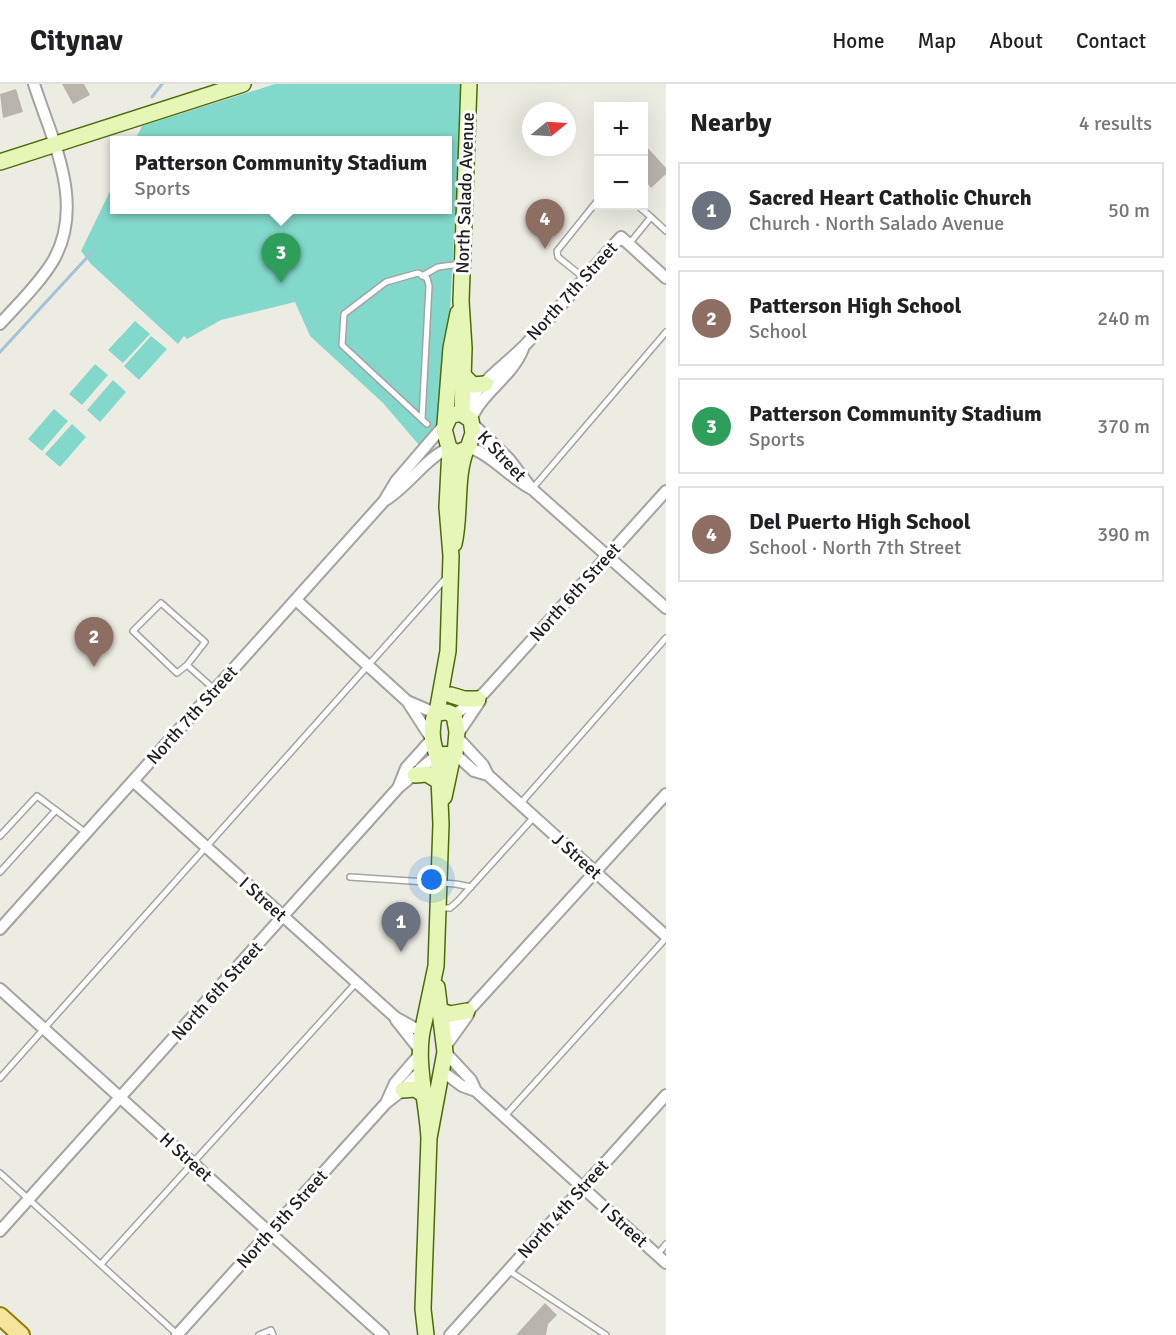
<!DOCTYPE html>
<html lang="en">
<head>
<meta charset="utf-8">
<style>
  body { margin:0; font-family:Signika,sans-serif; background:#f6f6f6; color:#202124 }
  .controls { position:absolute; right:18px; top:18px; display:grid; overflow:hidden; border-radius:0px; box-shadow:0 6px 24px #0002 }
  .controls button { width:54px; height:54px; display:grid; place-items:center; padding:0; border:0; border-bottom:2px solid #e0e0e0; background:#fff; color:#202124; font:30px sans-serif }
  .compass { position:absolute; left:522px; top:18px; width:54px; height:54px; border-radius:50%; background:#fff; box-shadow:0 6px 24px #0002; rotate:72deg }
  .you { position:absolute; left:432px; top:796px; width:21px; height:21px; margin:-15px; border:4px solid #fff; border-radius:50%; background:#1a73e8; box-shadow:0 0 0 9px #1a73e833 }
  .badge { display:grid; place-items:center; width:39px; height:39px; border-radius:50%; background:#bf3109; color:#fff; font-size:20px; font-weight:700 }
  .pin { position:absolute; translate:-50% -50px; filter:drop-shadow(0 2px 3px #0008) }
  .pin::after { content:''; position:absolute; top:32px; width:21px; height:18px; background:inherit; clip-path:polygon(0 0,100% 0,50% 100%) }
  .popup { position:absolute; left:110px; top:52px; width:342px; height:78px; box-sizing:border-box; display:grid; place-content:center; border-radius:0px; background:#fff; filter:drop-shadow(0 2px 4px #0005); font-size:20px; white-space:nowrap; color:#757577 }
  .popup b { font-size:22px; color:#202124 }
  .popup::after { content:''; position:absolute; left:50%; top:100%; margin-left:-12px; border:12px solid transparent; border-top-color:#fff }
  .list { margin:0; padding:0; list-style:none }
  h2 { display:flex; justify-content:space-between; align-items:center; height:78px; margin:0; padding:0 24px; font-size:26px }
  h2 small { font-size:20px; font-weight:400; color:#757577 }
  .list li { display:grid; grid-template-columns:39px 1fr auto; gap:18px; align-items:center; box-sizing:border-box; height:96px; margin:0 12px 12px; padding:0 12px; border:2px solid #e0e0e0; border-radius:0px }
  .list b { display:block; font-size:22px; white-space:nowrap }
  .list p { margin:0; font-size:20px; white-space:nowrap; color:#757577 }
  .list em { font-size:20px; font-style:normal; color:#757577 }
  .map { position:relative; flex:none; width:666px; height:1251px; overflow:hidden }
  header { display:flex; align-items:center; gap:36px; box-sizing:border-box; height:84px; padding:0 30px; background:#fff; border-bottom:2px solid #e0e0e0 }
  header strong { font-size:28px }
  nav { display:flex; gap:33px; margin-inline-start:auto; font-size:21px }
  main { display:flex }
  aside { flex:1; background:#fff }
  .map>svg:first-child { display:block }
  .pitch { fill:#82d9cb }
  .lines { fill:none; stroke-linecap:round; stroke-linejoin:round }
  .stream { stroke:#a4c1d9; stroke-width:3 }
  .building { fill:#b9b4ab }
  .lane-casing { stroke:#a3a3a3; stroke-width:8 }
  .street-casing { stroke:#a3a3a3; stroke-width:14 }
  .secondary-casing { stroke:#4b6c09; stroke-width:18 }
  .primary-casing { stroke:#8d7f06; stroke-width:20 }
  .lane { stroke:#fff; stroke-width:5 }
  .street { stroke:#fff; stroke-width:10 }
  .secondary { stroke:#e5f6b7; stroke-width:15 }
  .primary { stroke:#f7e49c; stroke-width:16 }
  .labels { text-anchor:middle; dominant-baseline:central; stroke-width:6; stroke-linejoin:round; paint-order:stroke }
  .street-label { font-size:18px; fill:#1c1c1c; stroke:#fff }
</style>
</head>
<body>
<header>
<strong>Citynav</strong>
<nav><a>Home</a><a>Map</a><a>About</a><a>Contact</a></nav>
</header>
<main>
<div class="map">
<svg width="666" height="1251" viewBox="0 0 666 1251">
  <rect width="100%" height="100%" fill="#edece2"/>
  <path class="pitch" d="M 275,0 L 462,0 L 445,323 L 440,338 L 419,361 L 383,319 L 310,252 L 295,218 L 221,236 L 187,255 L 184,252 L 178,260 L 91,180 L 81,167 L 114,99 L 115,125 L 448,125 L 448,56 L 135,56 L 142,42 Z
    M 135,237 L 150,250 L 123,279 L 108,266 Z
    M 151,252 L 167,265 L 139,296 L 124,282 Z
    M 95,280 L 108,291 L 82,321 L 69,310 Z
    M 113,296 L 126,308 L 100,338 L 87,326 Z
    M 54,325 L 68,337 L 42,367 L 28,355 Z
    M 72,340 L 86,353 L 60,383 L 45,370 Z"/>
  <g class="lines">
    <path class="stream" d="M 152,13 L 162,0
      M 0,268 L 93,167"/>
  </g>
  <path class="building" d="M 62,0 L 84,0 L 90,11 L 73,20 Z
    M 16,5 L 23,28 L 3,34 L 0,10 Z
    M 647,63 L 666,84 L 666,90 L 651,104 L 644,95 L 644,66 Z
    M 545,1219 L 557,1231 L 548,1240 L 546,1251 L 516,1251 Z"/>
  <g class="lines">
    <defs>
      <path id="lane" d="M 651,133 L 666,147
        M 629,160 L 651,133 L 638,122
        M 422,192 L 438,183 L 461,180
        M 584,194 L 558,173 L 557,167 L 598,116
        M 422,335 L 429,202 L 427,194 L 418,189 L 386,198 L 344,230 L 342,261 L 427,340
        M 532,405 L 666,248
        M 187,581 L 177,589 L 133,547 L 161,519 L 205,558 L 187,581 L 214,605
        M 520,720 L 666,554
        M 0,752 L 37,712 L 85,748
        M 0,788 L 56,726
        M 350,793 L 456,800 L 471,803
        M 440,824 L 450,824 L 458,817 L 534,733
        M 0,994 L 447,493
        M 504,1033 L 666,854
        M 0,1089 L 177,1250
        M 657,1171 L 666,1160
        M 101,1180 L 356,899
        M 508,1186 L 606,1251
        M 259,1251 L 271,1246 L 273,1251"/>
      <path id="street" d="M 0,240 C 18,220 39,200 53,177 C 86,120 52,56 34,0
        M 465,328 C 475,300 506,281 526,260 C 559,225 589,188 621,153 L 666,194
        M 471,336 C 481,309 512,293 523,265
        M 472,339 L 509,375 L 532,405
        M 467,365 C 483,362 514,398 532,405 L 666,524
        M 384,417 C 408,403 424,375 449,364
        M 296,516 L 407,617 L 435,629
        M 409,620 L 431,654
        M 454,631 L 484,609 L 666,407
        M 457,651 L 480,617
        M 457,653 L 483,681 L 488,691 L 666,852
        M 455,670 L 474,687 L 488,691
        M 133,697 L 395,933 L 420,947
        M 398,704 L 406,684 L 432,655
        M 0,845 L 384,417 L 396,397 L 444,341
        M 0,905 L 383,1251
        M 396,936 L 419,965
        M 443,950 L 472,923 L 666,710
        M 445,963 L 468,931
        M 445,968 L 471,996 L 476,1007 L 666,1179
        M 442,987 L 462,1002 L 476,1007
        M 386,1019 L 395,999 L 420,970
        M 0,1147 L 398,704 L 437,671
        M 177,1251 L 386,1019 L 399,1009 L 422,986
        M 450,1251 L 666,1011"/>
      <path id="secondary" d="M 0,78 L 243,0
        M 463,291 L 473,301 L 485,300
        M 460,329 L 471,336 L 473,349 L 468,364 L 457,369 L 449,364 L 444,345 L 450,332 Z
        M 462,329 L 464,264 L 461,217 L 469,0
        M 445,340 L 451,264 L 458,229
        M 454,460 C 461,430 455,394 466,366
        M 451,611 L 464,615 L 478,615
        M 437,628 L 448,567 L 451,472 L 447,423 L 450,365
        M 447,628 L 454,631 L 457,648 L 455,670 L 437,671 C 431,656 431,644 435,629 Z
        M 415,691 L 427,690 L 438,697
        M 444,713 L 453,671
        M 439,926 L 450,930 L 467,927
        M 403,1006 L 415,1005 L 426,1012
        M 429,1054 C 427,1017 414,974 424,939 L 436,882 L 441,740 L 438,671
        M 426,1251 L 423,1225 L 429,1054 L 445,968 L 437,903"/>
      <path id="primary" d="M 0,1232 L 21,1251"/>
    </defs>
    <use href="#lane" class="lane-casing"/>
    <use href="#street" class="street-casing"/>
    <use href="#secondary" class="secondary-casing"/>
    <use href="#primary" class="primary-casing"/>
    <use href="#lane" class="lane"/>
    <use href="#street" class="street"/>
    <use href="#secondary" class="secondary"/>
    <use href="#primary" class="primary"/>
  </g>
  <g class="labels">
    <g class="street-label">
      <text transform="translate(465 109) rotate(-88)">North Salado Avenue</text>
      <text transform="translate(572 207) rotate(-48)">North 7th Street</text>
      <text transform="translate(502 372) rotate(47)">K Street</text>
      <text transform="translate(575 508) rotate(-48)">North 6th Street</text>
      <text transform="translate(192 631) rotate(-48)">North 7th Street</text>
      <text transform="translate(577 772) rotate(42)">J Street</text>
      <text transform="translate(263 815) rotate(42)">I Street</text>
      <text transform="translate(217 907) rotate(-48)">North 6th Street</text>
      <text transform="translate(186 1073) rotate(42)">H Street</text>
      <text transform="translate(563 1125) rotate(-48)">North 4th Street</text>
      <text transform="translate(282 1135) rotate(-48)">North 5th Street</text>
      <text transform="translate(624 1141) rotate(42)">I Street</text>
    </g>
  </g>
</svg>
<div class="controls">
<button>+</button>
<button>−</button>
</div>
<svg class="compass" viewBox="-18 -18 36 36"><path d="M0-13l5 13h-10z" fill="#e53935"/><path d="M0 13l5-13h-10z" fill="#757577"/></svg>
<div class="you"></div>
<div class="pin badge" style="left:401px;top:868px;background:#6b7280">1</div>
<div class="pin badge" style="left:94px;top:583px;background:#8d6e63">2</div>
<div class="pin badge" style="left:281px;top:199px;background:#2e9e5b">3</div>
<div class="popup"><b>Patterson Community Stadium</b>Sports</div>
<div class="pin badge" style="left:545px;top:165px;background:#8d6e63">4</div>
</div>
<aside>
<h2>Nearby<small>4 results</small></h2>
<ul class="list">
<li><span class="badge" style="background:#6b7280">1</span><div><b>Sacred Heart Catholic Church</b><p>Church · North Salado Avenue</p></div><em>50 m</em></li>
<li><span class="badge" style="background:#8d6e63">2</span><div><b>Patterson High School</b><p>School</p></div><em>240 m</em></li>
<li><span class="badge" style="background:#2e9e5b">3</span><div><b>Patterson Community Stadium</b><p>Sports</p></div><em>370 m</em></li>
<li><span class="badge" style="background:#8d6e63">4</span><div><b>Del Puerto High School</b><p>School · North 7th Street</p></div><em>390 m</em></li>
</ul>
</aside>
</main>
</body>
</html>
